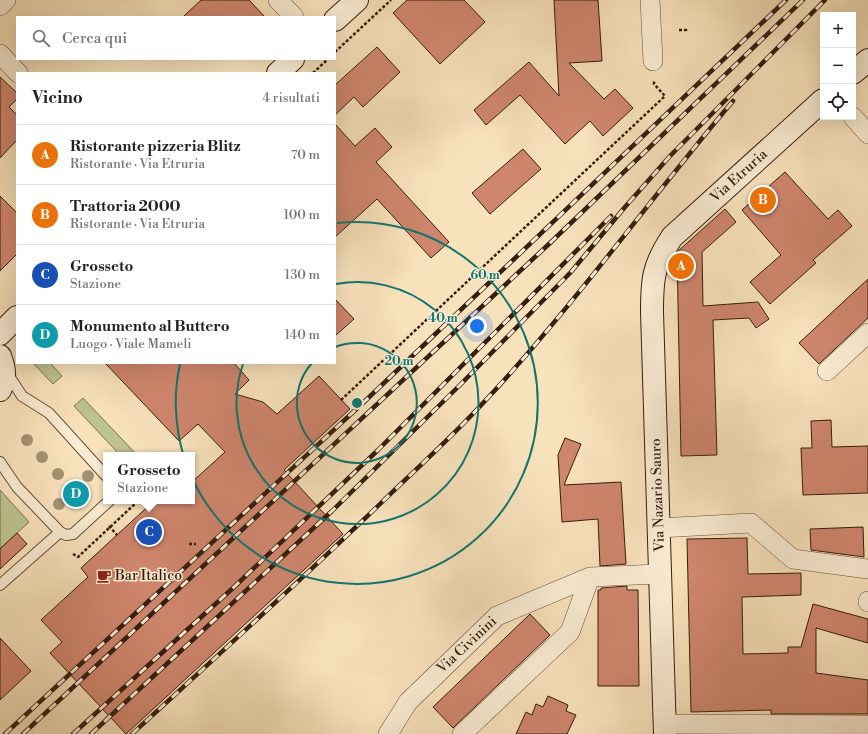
<!DOCTYPE html>
<html lang="it">
<head>
<meta charset="utf-8">
<style>
  body { margin:0; font-family:"Libre Bodoni",serif; background:#f6f6f6; color:#202124 }
  .controls { position:absolute; right:12px; top:12px; display:grid; overflow:hidden; border-radius:0px; box-shadow:0 4px 16px #0002 }
  .controls button { width:36px; height:36px; display:grid; place-items:center; padding:0; border:0; border-bottom:1px solid #e0e0e0; background:#fff; color:#202124; font:20px sans-serif }
  .you { position:absolute; left:477px; top:326px; width:14px; height:14px; margin:-10px; border:3px solid #fff; border-radius:50%; background:#1a73e8; box-shadow:0 0 0 6px #1a73e833 }
  .badge { display:grid; place-items:center; width:26px; height:26px; border-radius:50%; background:#db2777; color:#fff; font-size:13px; font-weight:700 }
  .pin { position:absolute; translate:-50% -50%; border:2px solid #fff; box-shadow:0 1px 4px #0006 }
  .popup { position:absolute; left:103px; top:452px; width:92px; height:52px; box-sizing:border-box; display:grid; place-content:center; border-radius:0px; background:#fff; filter:drop-shadow(0 1px 3px #0005); font-size:13px; white-space:nowrap; color:#757577 }
  .popup b { font-size:15px; color:#202124 }
  .popup::after { content:''; position:absolute; left:50%; top:100%; margin-left:-8px; border:8px solid transparent; border-top-color:#fff }
  .list { margin:0; padding:0; list-style:none }
  h2 { display:flex; justify-content:space-between; align-items:center; height:52px; margin:0; padding:0 16px; font-size:17px }
  h2 small { font-size:13px; font-weight:400; color:#757577 }
  .list li { display:grid; grid-template-columns:26px 1fr auto; gap:12px; align-items:center; box-sizing:border-box; height:60px; padding:0 16px; border-top:1px solid #e0e0e0 }
  .list b { display:block; font-size:15px; white-space:nowrap }
  .list p { margin:0; font-size:13px; white-space:nowrap; color:#757577 }
  .list em { font-size:13px; font-style:normal; color:#757577 }
  .icon { flex:none; width:22px; height:22px; fill:none; stroke:currentColor; stroke-width:2; stroke-linecap:round; stroke-linejoin:round }
  .map { position:relative; flex:none; width:868px; height:734px; overflow:hidden }
  .search { position:absolute; background:#fff; box-shadow:0 4px 16px #0002; left:16px; top:16px; width:320px; height:44px; display:flex; align-items:center; gap:10px; box-sizing:border-box; padding:0 14px; border-radius:0px; color:#757577; font-size:15px }
  .panel { position:absolute; background:#fff; box-shadow:0 4px 16px #0002; left:16px; top:72px; width:320px; height:292px; border-radius:0px }
  .map>svg:first-child { display:block }
  .green { fill:#bdc391; stroke:#797050 }
  .building { fill:#cf866e; stroke:#351e0e }
  .lines { fill:none; stroke-linecap:round; stroke-linejoin:round }
  .lane-casing { stroke:#664f3a; stroke-width:12 }
  .street-casing { stroke:#664f3a; stroke-width:20 }
  .secondary-casing { stroke:#351e0e; stroke-width:24 }
  .path { stroke:#351e0e; stroke-width:2.5; stroke-dasharray:3 2; stroke-linecap:butt }
  .lane { stroke:#faecd3; stroke-width:10 }
  .street { stroke:#faecd3; stroke-width:19 }
  .secondary { stroke:#faecd3; stroke-width:22 }
  .rail-casing { stroke:#351e0e; stroke-width:4.5 }
  .rail { stroke:#faecd3; stroke-width:3; stroke-dasharray:9; stroke-linecap:butt }
  .tree { fill:#a39272 }
  .ring { fill:none; stroke:#0f766e; stroke-width:2 }
  .labels { text-anchor:middle; dominant-baseline:central; stroke-width:3; stroke-linejoin:round; paint-order:stroke }
  .street-label { font-size:14px; fill:#351e0e; stroke:#faecd3 }
  .poi-label { font-size:14px; fill:#351e0e; stroke:#faecd3; text-anchor:start }
  .centre { fill:#0f766e; stroke:#faecd3; stroke-width:2 }
  .ring-label { font-size:12px; text-anchor:middle; font-weight:bold; fill:#0f766e; stroke:#faecd3; stroke-width:3; stroke-linejoin:round; paint-order:stroke }
</style>
</head>
<body>
<div class="map">
<svg width="868" height="734" viewBox="0 0 868 734">
  <rect width="100%" height="100%" fill="#f8e2bc"/>
  <filter id="stains"><feTurbulence type="fractalNoise" baseFrequency=".005" numOctaves="4"/><feColorMatrix values="0 0 0 0 .2 0 0 0 0 .09 0 0 0 0 .02 0 0 0 .5 -.17"/></filter>
  <radialGradient id="worn" r=".72"><stop offset=".6" stop-color="#630" stop-opacity="0"/><stop offset="1" stop-color="#630" stop-opacity=".3"/></radialGradient>
  <path class="green" d="M 33,363 L 50,363 L 62,376 L 53,384 Z
    M 83,398 L 137,455 L 120,455 L 74,406 Z
    M 0,490 L 29,522 L 0,549 Z"/>
  <path class="building" d="M 201,0 L 249,0 L 265,17 L 183,17 Z
    M 407,0 L 464,0 L 485,22 L 440,64 L 393,13 Z
    M 554,0 L 598,0 L 602,61 L 569,63 L 604,99 L 615,89 L 633,108 L 603,136 L 590,121 L 565,144 L 520,95 L 486,125 L 474,110 L 529,62 L 559,96 Z
    M 377,47 L 400,72 L 363,107 L 354,97 L 335,115 L 335,85 Z
    M 0,77 L 17,93 L 17,99 L 9,107 L 17,115 L 17,140 L 0,158 Z
    M 335,124 L 355,146 L 375,128 L 392,147 L 376,162 L 449,242 L 431,258 L 377,199 L 335,237 Z
    M 523,149 L 541,169 L 490,214 L 472,193 Z
    M 785,172 L 828,219 L 838,210 L 852,226 L 813,260 L 816,263 L 770,304 L 750,282 L 781,255 L 742,210 Z
    M 0,196 L 17,213 L 17,254 L 0,271 Z
    M 725,209 L 736,222 L 702,252 L 703,306 L 758,302 L 769,319 L 756,328 L 749,318 L 713,320 L 717,455 L 681,456 L 677,252 Z
    M 868,279 L 868,318 L 819,364 L 799,343 Z
    M 335,299 L 354,319 L 335,336 Z
    M 105,363 L 234,363 L 249,380 L 235,394 L 263,402 L 277,414 L 319,376 L 350,409 L 284,470 L 343,534 L 126,734 L 50,653 L 62,642 L 41,620 L 88,577 L 81,568 L 154,501 L 192,501 L 192,482 L 225,452 L 198,424 L 179,441 Z
    M 831,420 L 832,447 L 868,446 L 868,493 L 803,495 L 801,448 L 812,448 L 811,421 Z
    M 565,438 L 581,444 L 564,485 L 621,482 L 626,564 L 600,566 L 598,519 L 562,522 L 558,455 Z
    M 863,527 L 864,557 L 811,550 L 810,529 Z
    M 17,533 L 27,544 L 0,569 L 0,549 Z
    M 747,538 L 748,574 L 801,573 L 801,595 L 742,597 L 743,654 L 788,653 L 788,647 L 801,647 L 813,604 L 868,619 L 868,643 L 816,628 L 816,673 L 868,680 L 868,714 L 771,714 L 771,710 L 691,712 L 687,539 Z
    M 627,586 L 627,590 L 638,590 L 639,686 L 598,686 L 598,590 L 601,590 L 601,588 Z
    M 530,614 L 550,635 L 453,728 L 433,707 Z
    M 0,638 L 31,671 L 0,700 Z
    M 548,696 L 568,705 L 566,711 L 576,715 L 567,734 L 516,734 L 526,712 L 532,715 L 536,704 L 543,707 Z"/>
  <g class="lines">
    <defs>
      <path id="lane" d="M 7,373 L 22,396 L 49,413 L 106,476
        M 0,462 L 17,487 L 60,532 L 66,535 L 73,534 L 109,501
        M 0,585 L 60,532"/>
      <path id="street" d="M 278,0 L 294,17
        M 650,0 L 653,61
        M 0,6 L 6,0
        M 0,54 L 18,73
        M 853,117 L 868,134
        M 827,371 L 868,333
        M 659,528 L 751,523 L 793,559 L 868,569
        M 868,601 L 868,602
        M 665,724 L 868,725
        M 388,734 L 408,702 L 497,616 L 590,577 L 659,574
        M 462,734 L 570,632 L 590,577"/>
      <path id="secondary" d="M 335,20 L 357,0
        M 278,73 L 293,59
        M 853,73 L 868,60
        M 0,334 L 17,317
        M 0,356 C 5,369 6,378 0,390
        M 665,734 L 652,312 C 652,279 653,266 672,237 L 823,100"/>
    </defs>
    <use href="#lane" class="lane-casing"/>
    <use href="#street" class="street-casing"/>
    <use href="#secondary" class="secondary-casing"/>
    <path class="path" d="M 679,30 L 686,30 L 686,32
      M 335,52 L 391,0
      M 313,73 L 328,59
      M 341,400 L 665,96 L 654,84 L 654,81
      M 109,526 L 117,535
      M 189,544 L 196,544
      M 73,554 L 78,557 L 138,501"/>
    <use href="#lane" class="lane"/>
    <use href="#street" class="street"/>
    <use href="#secondary" class="secondary"/>
    <defs>
      <path id="rail" d="M 5,734 L 364,402 L 786,0
        M 23,734 L 549,244 L 803,0
        M 73,734 L 233,588 L 378,450 L 611,216
        M 91,734 L 332,511 L 460,385 L 571,272 L 625,207 L 670,156 L 825,0
        M 132,734 C 215,658 299,582 380,504 C 415,470 451,438 484,402 C 573,307 649,200 733,101"/>
    </defs>
    <use href="#rail" class="rail-casing"/>
    <use href="#rail" class="rail"/>
  </g>
  <g class="tree">
    <circle cx="27" cy="440" r="6"/>
    <circle cx="42" cy="457" r="6"/>
    <circle cx="58" cy="474" r="6"/>
    <circle cx="88" cy="476" r="6"/>
    <circle cx="59" cy="504" r="6"/>
  </g>
  <g class="ring">
    <path d="M335 347A60 60 0 1 1 312 363"/>
    <path d="M336 284A121 121 0 1 1 243 364"/>
    <path d="M337 223A181 181 0 1 1 180 364"/>
  </g>
  <defs>
    <symbol id="cafe-bare" viewBox="-9 -9 18 18"><path d="M-5.5-4.5H6V0H3Q3 3.5 0 3.5H-2.5Q-5.5 3.5-5.5 0ZM3-3.2v2h1.7v-2ZM-6 4.5H4V6H-6Z" fill="#8f2418" stroke="#faecd3" stroke-width="2.5" paint-order="stroke"/></symbol>
  </defs>
  <g fill-rule="evenodd">
    <use href="#cafe-bare" x="94" y="566" width="20" height="20"/>
  </g>
  <g class="labels">
    <g class="street-label">
      <text transform="translate(739 176) rotate(-42)">Via Etruria</text>
      <text transform="translate(658 495) rotate(-92)">Via Nazario Sauro</text>
      <text transform="translate(467 645) rotate(-43)">Via Civinini</text>
    </g>
    <g class="poi-label">
      <text x="115" y="576">Bar Italico</text>
    </g>
  </g>
  <circle cx="357" cy="403" r="6" class="centre"/>
  <g class="ring-label">
    <text x="485" y="279">60 m</text>
    <text x="443" y="322">40 m</text>
    <text x="399" y="365">20 m</text>
  </g>
  <rect width="100%" height="100%" filter="url(#stains)"/>
  <rect width="100%" height="100%" fill="url(#worn)"/>
</svg>
<div class="controls">
<button>+</button>
<button>−</button>
<button><svg class="icon" aria-label="locate" viewBox="0 0 24 24"><circle cx="12" cy="12" r="6"/><path d="M12 2v4M12 18v4M2 12h4M18 12h4"/></svg></button>
</div>
<div class="you"></div>
<div class="pin badge" style="left:681px;top:266px;background:#e8710a">A</div>
<div class="pin badge" style="left:763px;top:200px;background:#e8710a">B</div>
<div class="pin badge" style="left:149px;top:532px;background:#1a4fb4">C</div>
<div class="popup"><b>Grosseto</b>Stazione</div>
<div class="pin badge" style="left:76px;top:494px;background:#0f9aa8">D</div>
<div class="search"><svg class="icon" aria-label="search" viewBox="0 0 24 24"><circle cx="10" cy="10" r="6"/><path d="M15 15l6 6"/></svg>Cerca qui</div>
<section class="panel">
<h2>Vicino<small>4 risultati</small></h2>
<ul class="list">
<li><span class="badge" style="background:#e8710a">A</span><div><b>Ristorante pizzeria Blitz</b><p>Ristorante · Via Etruria</p></div><em>70 m</em></li>
<li><span class="badge" style="background:#e8710a">B</span><div><b>Trattoria 2000</b><p>Ristorante · Via Etruria</p></div><em>100 m</em></li>
<li><span class="badge" style="background:#1a4fb4">C</span><div><b>Grosseto</b><p>Stazione</p></div><em>130 m</em></li>
<li><span class="badge" style="background:#0f9aa8">D</span><div><b>Monumento al Buttero</b><p>Luogo · Viale Mameli</p></div><em>140 m</em></li>
</ul>
</section>
</div>
</body>
</html>
